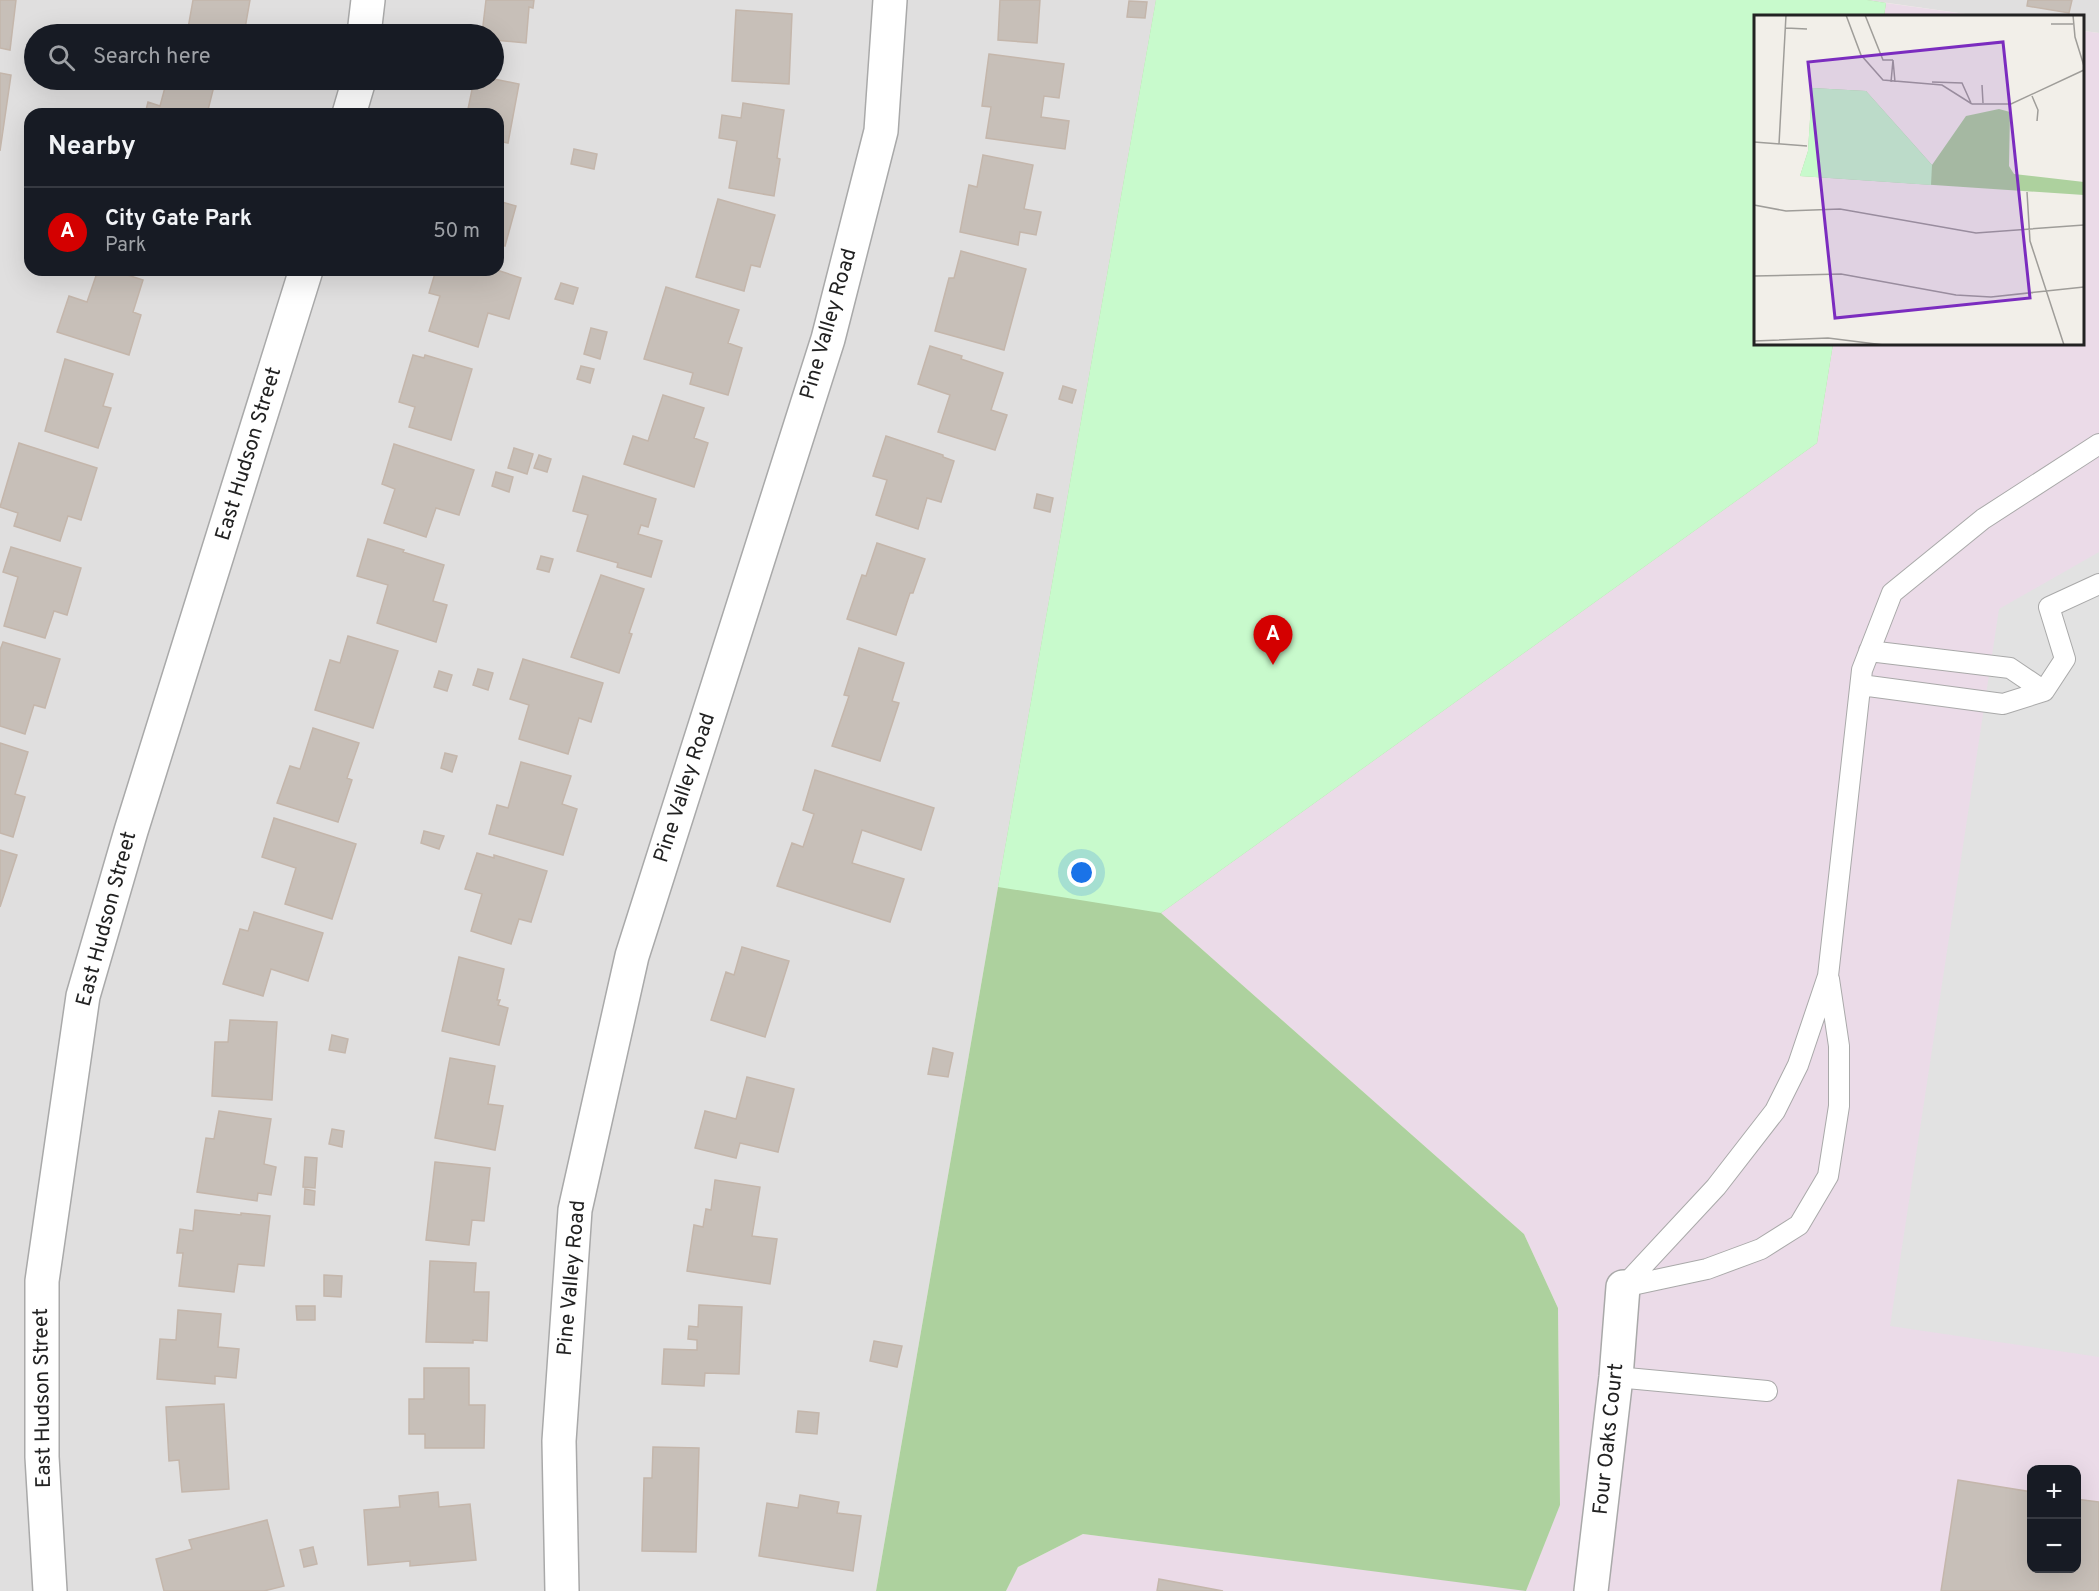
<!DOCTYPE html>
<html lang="en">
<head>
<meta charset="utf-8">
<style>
  body { margin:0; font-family:Overpass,sans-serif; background:#20242c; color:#f1f3f6 }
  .controls { position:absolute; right:18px; bottom:18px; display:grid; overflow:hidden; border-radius:12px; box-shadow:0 6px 24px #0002 }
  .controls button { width:54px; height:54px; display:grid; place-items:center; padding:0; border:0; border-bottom:2px solid #363941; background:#171b24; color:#f1f3f6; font:30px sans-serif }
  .you { position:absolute; left:1082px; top:873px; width:21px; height:21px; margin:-15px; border:4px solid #fff; border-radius:50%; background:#1a73e8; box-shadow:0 0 0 9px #1a73e833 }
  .badge { display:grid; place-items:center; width:39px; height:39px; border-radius:50%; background:#d40000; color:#fff; font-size:20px; font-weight:700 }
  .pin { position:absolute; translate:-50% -50px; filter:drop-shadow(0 2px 3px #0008) }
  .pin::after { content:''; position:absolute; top:32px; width:21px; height:18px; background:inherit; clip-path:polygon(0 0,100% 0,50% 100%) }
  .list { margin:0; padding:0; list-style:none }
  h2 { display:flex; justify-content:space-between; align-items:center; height:78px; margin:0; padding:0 24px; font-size:26px }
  h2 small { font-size:20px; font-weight:400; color:#9ea1a6 }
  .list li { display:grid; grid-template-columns:39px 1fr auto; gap:18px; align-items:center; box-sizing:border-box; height:90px; padding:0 24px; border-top:2px solid #363941 }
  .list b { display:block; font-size:22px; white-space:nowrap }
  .list p { margin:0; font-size:20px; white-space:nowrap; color:#9ea1a6 }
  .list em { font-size:20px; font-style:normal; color:#9ea1a6 }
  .icon { flex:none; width:33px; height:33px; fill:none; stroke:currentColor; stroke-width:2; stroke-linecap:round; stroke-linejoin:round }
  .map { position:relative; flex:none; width:2099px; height:1591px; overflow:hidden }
  .search { position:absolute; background:#171b24; box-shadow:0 6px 24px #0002; left:24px; top:24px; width:480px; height:66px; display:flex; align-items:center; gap:15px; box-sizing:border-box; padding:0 21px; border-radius:33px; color:#9ea1a6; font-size:22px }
  .panel { position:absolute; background:#171b24; box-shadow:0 6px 24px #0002; left:24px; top:108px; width:480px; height:168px; border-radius:18px }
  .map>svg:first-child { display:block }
  .residential { fill:#e0dfdf; fill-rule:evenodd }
  .industrial { fill:#ebdbe8; fill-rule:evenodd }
  .forest { fill:#add19e }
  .park { fill:#c8facc }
  .parking { fill:#e2e2e2 }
  .building { fill:#c7bfb8; stroke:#c4b6ab; stroke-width:1.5 }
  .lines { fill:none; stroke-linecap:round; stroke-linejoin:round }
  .service-casing { stroke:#a9a9a9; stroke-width:22 }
  .minor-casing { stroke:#a9a9a9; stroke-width:36 }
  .service { stroke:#fff; stroke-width:20 }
  .minor { stroke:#fff; stroke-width:33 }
  .labels { text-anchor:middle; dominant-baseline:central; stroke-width:4.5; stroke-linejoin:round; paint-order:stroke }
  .street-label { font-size:21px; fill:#222; stroke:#fff }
  .inset-road { fill:none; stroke:#9f9d99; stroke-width:1.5 }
  .view { fill:#7b2cbf; fill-opacity:0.15; stroke:#7b2cbf; stroke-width:3 }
  .inset-edge { fill:none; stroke:#222; stroke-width:3 }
</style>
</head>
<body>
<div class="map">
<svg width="2099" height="1591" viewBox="0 0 2099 1591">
  <rect width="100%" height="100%" fill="#f2efe9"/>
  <path class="residential" d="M 0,0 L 1156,0 L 998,887 L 876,1591 L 0,1591 ZM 34,34 L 494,34 L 494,80 L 34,80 ZM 30,114 L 498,114 L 498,270 L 30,270 Z
    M 1867,0 L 2099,0 L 2099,33 L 2083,31 L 2082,16 L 1980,16 Z"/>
  <path class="industrial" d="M 1886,3 L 1980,16 L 1884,16 Z
    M 2083,31 L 2099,33 L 2099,1591 L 1006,1591 L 1018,1567 L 1083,1534 L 1526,1590 L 1560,1504 L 1558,1308 L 1524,1234 L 1161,913 L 1817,443 L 1833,344 L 2082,344 ZM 2032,1470 L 2076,1470 L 2076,1568 L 2032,1568 Z"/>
  <path class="forest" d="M 1156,0 L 1867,0 L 1886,3 L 1884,16 L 1756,16 L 1756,344 L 1833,344 L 1817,443 L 1161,913 L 1524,1234 L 1558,1308 L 1560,1505 L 1526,1591 L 1083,1534 L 1018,1567 L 1006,1591 L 876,1591 L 998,887 Z"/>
  <path class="park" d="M 1156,0 L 1867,0 L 1886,3 L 1884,16 L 1756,16 L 1756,344 L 1833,344 L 1817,443 L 1161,913 L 998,887 Z"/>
  <path class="parking" d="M 2099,552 L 2099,1357 L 1890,1326 L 1999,609 Z"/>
  <path class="building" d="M 0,0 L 16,0 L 10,50 L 0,48 Z
    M 193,0 L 250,0 L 244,34 L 187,34 Z
    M 486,0 L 534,0 L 533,8 L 529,7 L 526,43 L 494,40 L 494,34 L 482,34 Z
    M 1000,0 L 1040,0 L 1037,43 L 998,40 Z
    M 2028,0 L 2072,0 L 2069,13 L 2027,6 Z
    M 1129,1 L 1147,2 L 1145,18 L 1127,17 Z
    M 736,10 L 792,14 L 789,84 L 732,81 Z
    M 989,54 L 1064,64 L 1059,98 L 1044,96 L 1041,117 L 1069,121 L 1065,149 L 986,138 L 991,107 L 982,106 Z
    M 0,73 L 11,75 L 0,151 Z
    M 494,79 L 519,84 L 508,143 L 498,141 L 498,114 L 467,114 L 474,80 Z
    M 167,80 L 189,80 L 214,86 L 207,114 L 145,114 L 148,102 L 160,106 Z
    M 743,103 L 784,110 L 777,158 L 780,159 L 774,196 L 729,188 L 737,141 L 719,138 L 722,115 L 741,118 Z
    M 574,149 L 597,154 L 594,169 L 571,164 Z
    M 983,155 L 1033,165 L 1024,209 L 1041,212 L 1036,235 L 1020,232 L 1018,245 L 960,232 L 969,185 L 977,187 Z
    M 718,199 L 775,215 L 760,267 L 751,265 L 744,291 L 696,277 Z
    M 498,201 L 516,206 L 505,246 L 498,244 Z
    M 961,251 L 1026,269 L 1004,350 L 935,331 L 949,278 L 954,278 Z
    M 98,270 L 112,270 L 143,280 L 133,312 L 141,315 L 129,355 L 57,332 L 69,296 L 87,302 Z
    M 436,270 L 497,270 L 521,278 L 509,319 L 488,313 L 478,347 L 429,331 L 440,296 L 429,293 Z
    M 561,283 L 578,288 L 573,304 L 555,299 Z
    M 666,287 L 739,310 L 728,343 L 742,348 L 728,395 L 690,384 L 693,373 L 644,359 Z
    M 591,328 L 607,332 L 600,359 L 584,354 Z
    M 930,346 L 962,356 L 961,359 L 1003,373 L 991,410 L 1007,415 L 995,450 L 938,432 L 950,395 L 918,384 Z
    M 413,355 L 424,358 L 425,355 L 472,369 L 451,440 L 409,427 L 415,407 L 399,402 Z
    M 65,359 L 113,374 L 103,406 L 111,408 L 98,448 L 45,431 Z
    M 581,366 L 594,369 L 590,383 L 577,379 Z
    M 1063,386 L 1076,390 L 1072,403 L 1059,399 Z
    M 663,395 L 704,408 L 694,438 L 708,443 L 694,487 L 624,464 L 633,436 L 648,441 Z
    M 886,436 L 943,455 L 943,457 L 954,461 L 941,502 L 927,498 L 918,529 L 876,515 L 887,480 L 873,476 Z
    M 19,443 L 97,468 L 81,520 L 68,516 L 60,541 L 14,526 L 18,513 L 0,507 Z
    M 394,444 L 474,470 L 459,515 L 436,508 L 426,537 L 384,523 L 395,489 L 382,484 Z
    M 514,448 L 533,454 L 527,474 L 508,468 Z
    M 539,455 L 551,459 L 547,472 L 534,468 Z
    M 496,472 L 513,477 L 509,492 L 492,486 Z
    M 583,476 L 656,499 L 648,527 L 641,525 L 638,534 L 662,541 L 651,577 L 617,567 L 618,563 L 577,551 L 588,515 L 573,511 Z
    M 1037,494 L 1053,498 L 1050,512 L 1034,508 Z
    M 368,539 L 404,550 L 403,552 L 444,565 L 433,601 L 447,605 L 436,642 L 377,623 L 388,585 L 357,576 Z
    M 877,543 L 925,559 L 913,593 L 910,593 L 896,635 L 847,619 L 862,575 L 866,576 Z
    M 11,547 L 81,568 L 67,615 L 54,611 L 45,638 L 4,626 L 18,577 L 3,572 Z
    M 541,556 L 553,559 L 549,572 L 537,569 Z
    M 601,575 L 644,589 L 629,633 L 632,634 L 619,673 L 571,657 Z
    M 348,636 L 398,651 L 373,728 L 315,710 L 330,660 L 340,663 Z
    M 3,642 L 60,659 L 45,708 L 34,705 L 25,734 L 0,726 L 0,650 Z
    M 859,648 L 904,663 L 892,701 L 899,703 L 880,761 L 832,746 L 849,696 L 844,695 Z
    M 523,659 L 603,683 L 591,722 L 579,718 L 568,754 L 519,739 L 529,705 L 510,699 Z
    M 478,669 L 493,673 L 488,690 L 473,685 Z
    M 439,671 L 452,675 L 447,691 L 434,687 Z
    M 313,728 L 359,743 L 347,778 L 352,780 L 338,822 L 277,803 L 290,766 L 300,769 Z
    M 0,743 L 28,752 L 15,794 L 25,797 L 13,837 L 0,833 Z
    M 445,753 L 457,756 L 452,772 L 441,768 Z
    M 521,762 L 571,776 L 562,804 L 577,809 L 563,855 L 489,834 L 497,805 L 508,808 Z
    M 815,770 L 934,808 L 921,850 L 862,830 L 852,863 L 904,879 L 890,922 L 777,886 L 792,843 L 803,847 L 814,814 L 803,810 Z
    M 274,818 L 356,844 L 332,919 L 285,904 L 296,868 L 262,857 Z
    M 424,831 L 444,836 L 439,849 L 421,843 Z
    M 0,850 L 17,855 L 0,907 Z
    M 477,853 L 494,858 L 494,855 L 547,871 L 531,922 L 519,919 L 511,944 L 471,931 L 482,894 L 465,889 Z
    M 254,912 L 323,933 L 308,981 L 271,969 L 263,996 L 223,984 L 240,929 L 248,931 Z
    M 742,947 L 789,961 L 765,1037 L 711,1020 L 726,972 L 734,975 Z
    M 459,957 L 504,969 L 497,1000 L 500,1000 L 498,1005 L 508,1008 L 499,1045 L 442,1031 Z
    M 230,1020 L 277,1022 L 272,1100 L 212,1096 L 215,1042 L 228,1042 Z
    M 332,1035 L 348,1039 L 345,1053 L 329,1050 Z
    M 933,1048 L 953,1053 L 948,1077 L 928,1074 Z
    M 450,1058 L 495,1066 L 488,1104 L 503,1106 L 495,1150 L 435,1138 Z
    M 747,1077 L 794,1089 L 778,1152 L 740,1143 L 736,1158 L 695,1148 L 705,1111 L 736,1119 Z
    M 219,1111 L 271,1119 L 264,1164 L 276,1167 L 271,1195 L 258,1193 L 257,1201 L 197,1192 L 206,1138 L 214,1139 Z
    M 332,1129 L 344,1131 L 342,1147 L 329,1144 Z
    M 305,1157 L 317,1158 L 315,1188 L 303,1187 Z
    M 435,1162 L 490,1168 L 484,1221 L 472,1220 L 469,1245 L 426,1240 Z
    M 715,1180 L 760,1187 L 752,1236 L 777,1239 L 770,1284 L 687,1271 L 694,1225 L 703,1227 L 706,1209 L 711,1210 Z
    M 305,1189 L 315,1191 L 314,1205 L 304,1204 Z
    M 195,1210 L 241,1215 L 241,1213 L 270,1216 L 264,1266 L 238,1264 L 234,1292 L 179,1286 L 183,1253 L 177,1253 L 180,1229 L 193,1231 Z
    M 430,1261 L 476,1263 L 474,1292 L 489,1292 L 487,1341 L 473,1340 L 473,1343 L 426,1342 Z
    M 324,1275 L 342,1276 L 341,1297 L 324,1296 Z
    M 699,1305 L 742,1307 L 739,1374 L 705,1373 L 704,1386 L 662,1384 L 664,1349 L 697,1350 L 697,1340 L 688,1339 L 689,1326 L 698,1327 Z
    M 296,1306 L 315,1306 L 315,1320 L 297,1320 Z
    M 178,1310 L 221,1314 L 218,1347 L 239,1349 L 236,1378 L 215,1376 L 215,1384 L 157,1379 L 160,1339 L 176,1340 Z
    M 874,1341 L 902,1346 L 897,1367 L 870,1361 Z
    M 424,1368 L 469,1368 L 469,1405 L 485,1405 L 484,1448 L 425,1448 L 425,1434 L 409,1434 L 409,1399 L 424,1399 Z
    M 224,1404 L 229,1489 L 182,1492 L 179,1460 L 169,1461 L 166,1407 Z
    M 798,1411 L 819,1413 L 817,1434 L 796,1432 Z
    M 653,1447 L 699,1448 L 696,1552 L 642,1551 L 644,1478 L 652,1478 Z
    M 1958,1480 L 2032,1492 L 2032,1568 L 2076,1568 L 2076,1499 L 2099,1502 L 2099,1591 L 1941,1591 Z
    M 438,1492 L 439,1507 L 470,1504 L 476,1560 L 410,1566 L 410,1561 L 368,1565 L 364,1510 L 400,1507 L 399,1496 Z
    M 800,1495 L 839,1502 L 837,1513 L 861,1516 L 853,1571 L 759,1556 L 767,1503 L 798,1508 Z
    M 267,1520 L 284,1586 L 264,1591 L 164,1591 L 156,1559 L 192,1549 L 189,1540 Z
    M 313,1547 L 317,1564 L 304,1567 L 300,1550 Z
    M 1159,1579 L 1223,1591 L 1157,1591 Z"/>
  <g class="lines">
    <defs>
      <path id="service" d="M 1869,651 L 2010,668 L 2044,691
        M 1861,685 L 2003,704 L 2044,691 L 2065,659 L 2049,607 L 2099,584
        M 1623,1287 L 1716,1187 L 1775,1111 L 1798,1065 L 1828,976 L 1862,670 L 1892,593 L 1983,519 L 2099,444
        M 1623,1287 L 1707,1269 L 1761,1249 L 1799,1225 L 1828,1176 L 1839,1106 L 1839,1046 L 1829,979
        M 1616,1377 L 1767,1391"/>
      <path id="minor" d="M 364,34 L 368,0
        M 349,114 L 359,80
        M 50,1591 L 42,1457 L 42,1281 L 83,996 L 131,831 L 306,270
        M 562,1591 L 559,1441 L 575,1210 L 632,956 L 828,339 L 881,131 L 890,0
        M 1591,1591 L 1616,1377 L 1623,1287"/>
    </defs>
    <use href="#service" class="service-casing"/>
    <use href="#minor" class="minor-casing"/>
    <use href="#service" class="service"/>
    <use href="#minor" class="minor"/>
  </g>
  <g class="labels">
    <g class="street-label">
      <text transform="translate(829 324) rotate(-74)">Pine Valley Road</text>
      <text transform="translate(249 454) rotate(-73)">East Hudson Street</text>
      <text transform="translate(685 788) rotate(-72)">Pine Valley Road</text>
      <text transform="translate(107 919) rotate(-75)">East Hudson Street</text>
      <text transform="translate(572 1278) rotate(-85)">Pine Valley Road</text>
      <text transform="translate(43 1398) rotate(-91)">East Hudson Street</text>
      <text transform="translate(1609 1439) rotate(-84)">Four Oaks Court</text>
    </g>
  </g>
  <g transform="translate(1754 15)">
    <rect width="330" height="330" fill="#f2efe9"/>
    <path d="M 58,73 L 112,76 L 178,150 L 212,101 L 245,94 L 256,97 L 255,151 L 260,159 L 330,167 L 330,180 L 46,161 L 54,136 Z" fill="#add19e"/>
    <path d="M 58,73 L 112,76 L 178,150 L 177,170 L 46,161 L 54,136 Z" fill="#c8facc"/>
    <path class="inset-road" d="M 92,0 L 107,40 L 129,65 L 188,70 L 218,89M 111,0 L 129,45 L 139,45M 319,0 L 321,22 L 330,51M 297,9 L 319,9M 32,13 L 53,14M 139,45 L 141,67M 137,67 L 139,45M 178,67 L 208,68 L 217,88M 228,70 L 229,88M 278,81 L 284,95 L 283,106M 218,89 L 257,89 L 330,55M 0,127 L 53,131M 25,129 L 32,0M 273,177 L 276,226 L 310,330M 0,190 L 32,196 L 86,194 L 222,218 L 330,210M 0,261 L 87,259 L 202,280 L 237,282 L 330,272M 0,326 L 74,323 L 130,330"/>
    <path class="view" d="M 249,27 L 276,283 L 81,303 L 54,47 Z"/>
    <rect width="330" height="330" class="inset-edge"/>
  </g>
</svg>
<div class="controls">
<button>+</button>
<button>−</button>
</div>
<div class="you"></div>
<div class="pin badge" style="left:1273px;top:665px">A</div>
<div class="search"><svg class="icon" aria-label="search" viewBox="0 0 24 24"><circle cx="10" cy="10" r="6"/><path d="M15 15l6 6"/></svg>Search here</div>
<section class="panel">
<h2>Nearby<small></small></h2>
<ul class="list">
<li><span class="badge">A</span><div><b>City Gate Park</b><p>Park</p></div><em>50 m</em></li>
</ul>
</section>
</div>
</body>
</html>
